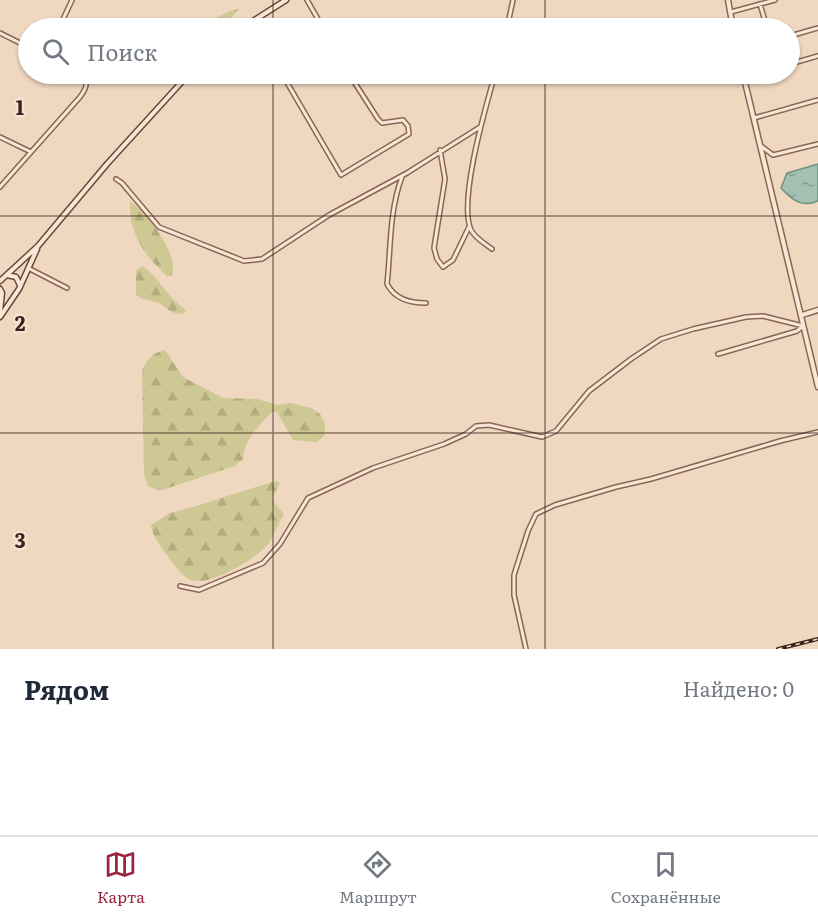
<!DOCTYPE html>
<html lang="ru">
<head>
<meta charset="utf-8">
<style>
  body { margin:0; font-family:Literata,serif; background:#f6f6f7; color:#1f2937 }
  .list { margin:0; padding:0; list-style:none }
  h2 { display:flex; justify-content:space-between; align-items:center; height:78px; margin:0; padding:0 24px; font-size:26px }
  h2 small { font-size:20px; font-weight:400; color:#747a83 }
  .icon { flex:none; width:33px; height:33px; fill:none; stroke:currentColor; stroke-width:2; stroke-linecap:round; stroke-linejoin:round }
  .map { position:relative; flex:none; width:818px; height:649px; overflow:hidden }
  .search { position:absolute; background:#fff; box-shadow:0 2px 4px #0004; left:18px; right:18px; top:18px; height:66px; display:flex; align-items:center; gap:15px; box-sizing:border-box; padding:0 21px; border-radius:33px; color:#747a83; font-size:22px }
  .sheet { height:186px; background:#fff }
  nav { display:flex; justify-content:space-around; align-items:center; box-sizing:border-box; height:84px; border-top:2px solid #e0e1e3; background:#fff; font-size:16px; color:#747a83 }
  nav a { display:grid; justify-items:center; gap:3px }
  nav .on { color:#9b2540 }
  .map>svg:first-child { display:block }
  .forest { fill:url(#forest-firs) }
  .water { fill:url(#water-ripples); stroke:#6a907e; stroke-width:1.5 }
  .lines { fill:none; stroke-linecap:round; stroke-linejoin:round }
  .minor-casing { stroke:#896757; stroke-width:6 }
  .tertiary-casing { stroke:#896757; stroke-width:7 }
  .secondary-casing { stroke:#6b483b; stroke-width:7 }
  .minor { stroke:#fae6d4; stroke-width:3 }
  .tertiary { stroke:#fae6d4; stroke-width:4 }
  .secondary { stroke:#fae6d4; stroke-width:4 }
  .rail-casing { stroke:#38241c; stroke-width:4 }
  .rail { stroke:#f7e3d0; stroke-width:1.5; stroke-dasharray:4.5; stroke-linecap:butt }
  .grid { fill:none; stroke:#38241c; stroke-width:1.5; stroke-opacity:0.55 }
  .grid-label { font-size:20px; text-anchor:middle; font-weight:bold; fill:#38241c; stroke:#f7e3d0; stroke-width:4.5; stroke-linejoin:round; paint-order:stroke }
</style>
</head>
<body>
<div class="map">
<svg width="818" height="649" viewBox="0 0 818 649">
  <defs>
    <pattern id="forest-firs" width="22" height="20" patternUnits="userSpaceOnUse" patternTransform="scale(1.5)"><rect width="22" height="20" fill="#cec894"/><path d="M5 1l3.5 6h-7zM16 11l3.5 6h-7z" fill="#b2ac7f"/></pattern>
    <pattern id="water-ripples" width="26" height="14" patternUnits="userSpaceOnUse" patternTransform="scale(1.5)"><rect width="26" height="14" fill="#a3c1b2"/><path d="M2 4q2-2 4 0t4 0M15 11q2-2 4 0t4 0" fill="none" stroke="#869d90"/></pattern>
  </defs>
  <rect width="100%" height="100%" fill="#f0d7c0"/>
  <path class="forest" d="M 239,9 L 232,17 L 235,19 L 242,18 L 241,25 L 236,28 L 210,28 L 212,20 L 229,11 Z
    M 130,202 C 146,210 182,259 171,276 L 167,276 C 144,255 129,234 130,202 Z
    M 142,266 C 155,274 162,287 172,298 C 176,303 182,306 186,311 L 184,314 C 165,313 169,307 156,302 C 149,300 142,300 136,295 L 136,271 Z
    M 165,350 L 183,377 L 223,398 L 257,399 L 278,405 L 290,403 L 311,408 L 320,414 L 325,424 L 325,435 L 316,442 L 293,440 L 277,412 L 272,412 C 259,426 244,439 243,459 L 235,466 L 159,491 L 148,486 L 144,475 L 142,371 C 147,359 152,353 165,350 Z
    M 275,481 L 280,483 C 272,502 269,496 284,514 C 278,523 275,534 269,543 C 257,558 211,587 191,580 C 183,577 176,567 171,561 C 164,550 152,538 151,525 L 170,513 L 193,507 Z"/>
  <path class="water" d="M 818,164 L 818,201 C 802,208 792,200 781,188 L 787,173 Z"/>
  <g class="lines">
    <defs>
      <path id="minor" d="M 307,0 L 323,28
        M 760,4 L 767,28
        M 731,12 L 775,0
        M 59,28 L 72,0
        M 507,28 L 513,0
        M 0,33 L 28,47
        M 790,36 L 818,28
        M 790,64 L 818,56
        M 282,74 L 341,175 L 409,134 L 408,126 L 403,120 L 382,123 L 378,119 L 349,74
        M 744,78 L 760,74
        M 754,118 L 818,100
        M 0,137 L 31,152
        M 761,146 L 773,155 L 818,144
        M 440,150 L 445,179 L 434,248 L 437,259 L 443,267 L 453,260 L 469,227
        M 402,177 C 389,211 391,248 387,284 C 395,299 409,303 426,303
        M 116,179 L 122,183 L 159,227 L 244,261 L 262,259 L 329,215 L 407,173 L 480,127
        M 0,187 L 80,97 C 85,90 88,85 85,77 L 80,74
        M 492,249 C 484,243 475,238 471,230 C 458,201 486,106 495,74
        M 28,268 L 67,288
        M 718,354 L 797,331 L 803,326
        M 180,586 L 199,590 L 263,563 L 280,544 L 308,498 L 373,468 L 444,444 L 466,434 L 476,426 L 489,425 L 542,437 L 556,431 L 589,391 L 631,359 L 661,339 L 693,329 L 746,317 L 763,316 L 803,326
        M 526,649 L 514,595 L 514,575 L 528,531 L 536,514 L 555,505 L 616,487 L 651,479 L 780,441 L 818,432"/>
      <path id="tertiary" d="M 728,0 L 733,28
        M 743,74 L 818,387
        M 802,315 L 818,310"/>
      <path id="secondary" d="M 242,28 L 286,0
        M 7,275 L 16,277 L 20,285
        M 0,281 L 38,246 L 107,164 L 189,74
        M 0,289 L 2,293 L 0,311
        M 0,317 L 19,289 L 37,249"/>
    </defs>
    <use href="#minor" class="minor-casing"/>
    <use href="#tertiary" class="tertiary-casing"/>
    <use href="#secondary" class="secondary-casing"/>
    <use href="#minor" class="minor"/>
    <use href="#tertiary" class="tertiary"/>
    <use href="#secondary" class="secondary"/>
    <defs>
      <path id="rail" d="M 778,649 L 818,639"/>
    </defs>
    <use href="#rail" class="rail-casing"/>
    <use href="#rail" class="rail"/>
  </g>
  <path class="grid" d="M 273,0 L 273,28M 545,0 L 545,28M 273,74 L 273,649M 545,74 L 545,649M 0,216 L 818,216M 0,433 L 818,433"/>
  <g class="grid-label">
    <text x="20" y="115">1</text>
    <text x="20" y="331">2</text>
    <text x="20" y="548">3</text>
  </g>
</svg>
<div class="search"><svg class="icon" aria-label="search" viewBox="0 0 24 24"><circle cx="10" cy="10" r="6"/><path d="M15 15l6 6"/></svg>Поиск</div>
</div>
<section class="sheet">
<h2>Рядом<small>Найдено: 0</small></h2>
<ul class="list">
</ul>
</section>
<nav>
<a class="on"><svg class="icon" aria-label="map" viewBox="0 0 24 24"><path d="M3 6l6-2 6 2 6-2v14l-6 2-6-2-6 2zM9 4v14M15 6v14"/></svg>Карта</a>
<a><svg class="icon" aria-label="directions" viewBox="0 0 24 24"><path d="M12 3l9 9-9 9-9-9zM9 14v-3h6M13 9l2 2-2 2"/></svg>Маршрут</a>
<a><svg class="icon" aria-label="saved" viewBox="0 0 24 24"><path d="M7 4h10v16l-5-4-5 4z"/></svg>Сохранённые</a>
</nav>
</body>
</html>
